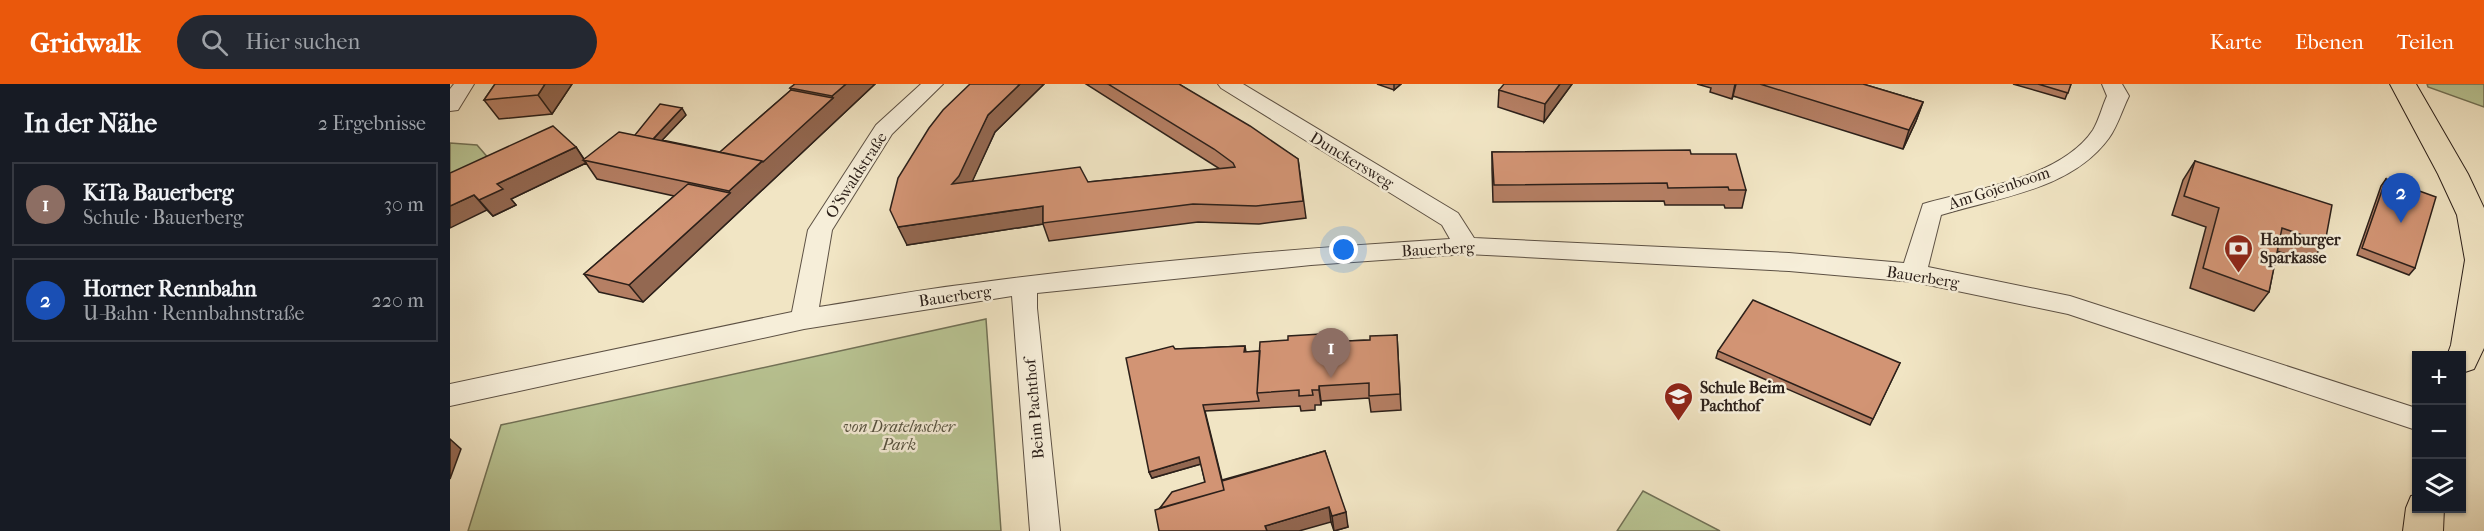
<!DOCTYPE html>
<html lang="de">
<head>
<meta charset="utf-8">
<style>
  body { margin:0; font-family:"IM FELL French Canon",serif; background:#242831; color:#f1f3f6 }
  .controls { position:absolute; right:18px; bottom:18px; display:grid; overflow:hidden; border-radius:0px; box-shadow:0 2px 4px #0004 }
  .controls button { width:54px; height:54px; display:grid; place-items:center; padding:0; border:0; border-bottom:2px solid #363941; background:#171b24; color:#f1f3f6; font:30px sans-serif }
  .you { position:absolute; left:894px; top:166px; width:21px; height:21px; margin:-15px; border:4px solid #fff; border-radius:50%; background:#1a73e8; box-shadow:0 0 0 9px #1a73e833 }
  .badge { display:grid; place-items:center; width:39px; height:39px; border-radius:50%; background:#ea580c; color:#fff; font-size:20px; font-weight:700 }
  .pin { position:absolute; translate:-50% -50px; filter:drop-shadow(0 2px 3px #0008) }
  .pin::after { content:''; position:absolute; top:32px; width:21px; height:18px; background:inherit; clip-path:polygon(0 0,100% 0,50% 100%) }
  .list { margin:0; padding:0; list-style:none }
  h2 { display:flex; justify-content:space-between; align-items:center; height:78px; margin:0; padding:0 24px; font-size:26px }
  h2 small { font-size:20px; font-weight:400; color:#9ea1a6 }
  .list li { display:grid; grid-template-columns:39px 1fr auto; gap:18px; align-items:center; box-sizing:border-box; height:84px; margin:0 12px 12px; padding:0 12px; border:2px solid #363941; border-radius:0px }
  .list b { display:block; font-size:22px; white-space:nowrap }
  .list p { margin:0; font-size:20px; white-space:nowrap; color:#9ea1a6 }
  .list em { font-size:20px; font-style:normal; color:#9ea1a6 }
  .icon { flex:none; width:33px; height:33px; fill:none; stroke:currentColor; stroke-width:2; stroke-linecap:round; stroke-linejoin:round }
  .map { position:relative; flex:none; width:2034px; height:447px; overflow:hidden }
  header { display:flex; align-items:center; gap:36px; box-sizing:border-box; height:84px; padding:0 30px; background:#ea580c; color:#fff }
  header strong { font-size:28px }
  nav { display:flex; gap:33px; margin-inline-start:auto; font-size:21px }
  .search { width:420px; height:54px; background:#242831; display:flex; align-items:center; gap:15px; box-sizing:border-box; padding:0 21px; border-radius:33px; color:#9ea1a6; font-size:22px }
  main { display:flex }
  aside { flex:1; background:#171b24 }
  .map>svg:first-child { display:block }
  .green { fill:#b9c594; stroke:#727257; stroke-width:1.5 }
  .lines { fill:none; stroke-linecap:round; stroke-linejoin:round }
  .street-casing { stroke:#5d5144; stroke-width:2 }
  .primary-casing { stroke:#2c201a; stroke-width:2 }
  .street { fill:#f6eed9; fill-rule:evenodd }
  .primary { fill:#f1e5c4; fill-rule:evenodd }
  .wall { fill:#b57f64; stroke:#2c201a; stroke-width:1.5 }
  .shaded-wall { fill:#936851; stroke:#2c201a; stroke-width:1.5 }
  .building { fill:#d29474; stroke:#2c201a; stroke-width:1.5 }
  .labels { text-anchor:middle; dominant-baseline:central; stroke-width:5; stroke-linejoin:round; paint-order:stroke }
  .street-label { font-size:16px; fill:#2c201a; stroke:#f6eed9 }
  .poi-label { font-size:16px; font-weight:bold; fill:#2c201a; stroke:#f6eed9; text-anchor:start }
  .park-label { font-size:16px; font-style:italic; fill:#56523f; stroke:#f6eed9 }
</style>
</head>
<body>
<header>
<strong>Gridwalk</strong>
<div class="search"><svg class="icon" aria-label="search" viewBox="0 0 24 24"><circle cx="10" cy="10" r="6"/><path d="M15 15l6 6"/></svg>Hier suchen</div>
<nav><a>Karte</a><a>Ebenen</a><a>Teilen</a></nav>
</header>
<main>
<aside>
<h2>In der Nähe<small>2 Ergebnisse</small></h2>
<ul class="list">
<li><span class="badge" style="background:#8d6e63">1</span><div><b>KiTa Bauerberg</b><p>Schule · Bauerberg</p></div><em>30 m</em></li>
<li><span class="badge" style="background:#1a4fb4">2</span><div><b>Horner Rennbahn</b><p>U-Bahn · Rennbahnstraße</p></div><em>220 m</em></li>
</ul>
</aside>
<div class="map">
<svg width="2034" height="447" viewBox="0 0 2034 447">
  <rect width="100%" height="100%" fill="#f1e5c4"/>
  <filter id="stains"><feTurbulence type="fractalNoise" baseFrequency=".00333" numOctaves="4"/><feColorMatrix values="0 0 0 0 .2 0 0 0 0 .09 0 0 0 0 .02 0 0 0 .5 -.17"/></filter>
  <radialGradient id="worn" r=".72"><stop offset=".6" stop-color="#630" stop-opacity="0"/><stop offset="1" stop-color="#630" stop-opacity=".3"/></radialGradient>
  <path class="green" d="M 1977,0 L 2034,0 L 2034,23 L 1978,3 Z
    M 0,59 L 27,61 L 47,84 L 0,106 Z
    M 536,235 L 551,447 L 18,447 L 51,341 Z
    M 1193,407 L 1270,447 L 1167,447 Z"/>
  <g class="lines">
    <defs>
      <path id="street" d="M 4,0 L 24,0 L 8,26 L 0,27 L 0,5 Z
        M 471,0 L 493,0 L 442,50 L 382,146 L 369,223 C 421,215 473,205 526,199 C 683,178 842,165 1000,155 L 992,141 L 771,4 L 768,0 L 793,0 L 1008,129 L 1024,154 L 1339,169 L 1454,179 L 1473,120 C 1525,105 1611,94 1643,46 C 1649,36 1652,23 1657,12 L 1652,0 L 1672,0 L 1679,12 C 1672,26 1668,41 1659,54 C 1621,106 1549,113 1491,131 L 1478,183 L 1620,212 L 1966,324 L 1966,346 L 1618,230 L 1464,198 L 1339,187 L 1017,170 L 861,181 L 587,209 L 587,224 L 610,447 L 580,447 L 562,212 L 354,245 L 0,322 L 0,300 L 342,228 L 358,146 L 426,41 Z"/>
      <path id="primary" d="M 1940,0 L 1966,0 L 2018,90 L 2034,124 L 2034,264 L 2024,285 L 2012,289 L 2012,272 L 1997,272 L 2001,261 L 2015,176 L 2007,131 L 1988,90 Z
        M 1966,411 L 1966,424 L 1994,424 L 1993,447 L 1953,447 L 1956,424 L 1961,412 Z"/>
    </defs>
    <use href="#street" class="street-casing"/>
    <use href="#primary" class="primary-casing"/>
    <use href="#street" class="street"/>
    <use href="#primary" class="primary"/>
  </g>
  <path class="wall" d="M 45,0 L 122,0 L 102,30 L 49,35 L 34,16 Z
    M 345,0 L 425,0 L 193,218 L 149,208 L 134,190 L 224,112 L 147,95 L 136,79 L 61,115 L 66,121 L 43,132 L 0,89 L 126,63 L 134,75 L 236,31 L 212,56 L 270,68 L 341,6 L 340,4 Z
    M 520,0 L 594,0 L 545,48 L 522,97 L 638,98 L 770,85 L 636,0 L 729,0 L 848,75 L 856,134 L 809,140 L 748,138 L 599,157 L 593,140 L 457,161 Z
    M 927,0 L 951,0 L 944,6 Z
    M 1122,0 L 1094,38 L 1048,23 L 1049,6 Z
    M 1247,0 L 1413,0 L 1473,18 L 1466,37 L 1453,65 L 1283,12 L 1282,15 L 1260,8 L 1261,4 Z
    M 1563,0 L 1621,0 L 1615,15 Z
    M 1042,68 L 1241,70 L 1296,106 L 1292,124 L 1275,124 L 1274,121 L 1215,121 L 1214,117 L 1043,118 L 1042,85 Z
    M 1745,77 L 1875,159 L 1860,178 L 1827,167 L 1819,208 L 1804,227 L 1740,204 L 1756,143 L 1722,131 L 1733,96 Z
    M 1936,95 L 1965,184 L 1959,191 L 1907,171 L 1931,102 Z
    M 871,250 L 872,258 L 920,256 L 947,251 L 951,326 L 921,328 L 919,314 L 871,317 L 871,321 L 865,321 L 865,326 L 851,327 L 850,322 L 755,327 L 772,396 L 875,367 L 898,443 L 884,447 L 881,438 L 710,424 L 755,398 L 751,380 L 702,394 L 699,388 L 725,265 L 795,262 L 796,268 L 810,267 L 838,256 Z
    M 1268,267 L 1450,279 L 1420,341 L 1266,274 Z"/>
  <path class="shaded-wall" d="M 95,0 L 122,0 L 102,30 L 88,11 Z
    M 396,0 L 425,0 L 193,218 L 179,201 L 280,109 L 279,107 L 383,14 L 382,12 Z
    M 570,0 L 594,0 L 545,48 L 517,109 L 502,100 L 538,31 Z
    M 944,0 L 951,0 L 944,6 Z
    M 1110,0 L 1122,0 L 1094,38 L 1095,20 Z
    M 1285,0 L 1286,0 L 1283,12 L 1282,15 Z
    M 1473,18 L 1466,37 L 1453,65 L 1459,46 Z
    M 232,24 L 236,31 L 199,70 L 195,64 Z
    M 126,63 L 135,77 L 133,76 L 136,79 L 61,115 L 66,121 L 43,132 L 29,116 L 47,100 Z
    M 24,111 L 37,126 L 0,144 L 0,122 Z
    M 593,122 L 593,140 L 457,161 L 448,143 Z
    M 869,302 L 871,317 L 871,321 L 869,306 Z
    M 0,355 L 11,365 L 0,395 Z
    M 749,373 L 751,380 L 702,394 L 699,388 Z
    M 879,423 L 881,438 L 849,447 L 817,447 L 815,442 Z
    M 896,428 L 898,443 L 884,447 L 882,432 Z"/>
  <path class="building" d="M 45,0 L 95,0 L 88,11 L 34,16 Z
    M 345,0 L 396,0 L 382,12 L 340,4 Z
    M 520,0 L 570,0 L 538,31 L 509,92 L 502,100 L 630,83 L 638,98 L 785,83 L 783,79 L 764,65 L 658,0 L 729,0 L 800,42 L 848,75 L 853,117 L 806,122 L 743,120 L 593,139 L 593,122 L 448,143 L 440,126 L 448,94 L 479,44 L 493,26 Z
    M 1054,0 L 1110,0 L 1095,20 L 1049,6 Z
    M 1310,0 L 1413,0 L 1473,18 L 1459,46 Z
    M 1588,0 L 1621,0 L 1618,9 Z
    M 341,6 L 383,14 L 313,78 L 312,77 L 270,68 Z
    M 210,20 L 232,24 L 203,55 L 185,51 Z
    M 103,42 L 126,63 L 47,100 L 53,105 L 29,116 L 24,111 L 0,122 L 0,89 Z
    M 169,48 L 312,77 L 279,107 L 133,76 Z
    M 1240,66 L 1241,70 L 1286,70 L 1296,106 L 1279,106 L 1278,103 L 1218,104 L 1217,99 L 1044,101 L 1042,68 Z
    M 1745,77 L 1882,121 L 1875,159 L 1832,144 L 1819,208 L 1753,184 L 1769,124 L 1734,112 Z
    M 1936,95 L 1986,113 L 1965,184 L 1912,164 Z
    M 238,100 L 280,109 L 179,201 L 134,190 Z
    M 1303,216 L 1450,279 L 1423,335 L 1268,267 Z
    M 871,250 L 871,258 L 920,256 L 920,252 L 947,251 L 950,310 L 919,312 L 919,299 L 869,302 L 869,306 L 862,306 L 863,311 L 849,312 L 849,306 L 807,309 L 810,258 L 838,256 L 838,252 Z
    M 723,262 L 725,265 L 795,262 L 794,268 L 810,267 L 807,309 L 809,317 L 753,321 L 774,406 L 710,424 L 722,408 L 755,398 L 749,373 L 699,388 L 676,274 Z
    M 875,367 L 896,428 L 882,432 L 879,423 L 815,442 L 817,447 L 709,447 L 705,426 L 774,406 L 772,397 Z"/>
  <defs>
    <symbol id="bank-pin" viewBox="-11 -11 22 30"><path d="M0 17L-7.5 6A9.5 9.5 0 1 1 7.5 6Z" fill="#8f2418" stroke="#f6eed9"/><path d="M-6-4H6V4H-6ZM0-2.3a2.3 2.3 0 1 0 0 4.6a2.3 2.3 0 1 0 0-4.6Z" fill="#fff"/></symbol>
    <symbol id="school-pin" viewBox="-11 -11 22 30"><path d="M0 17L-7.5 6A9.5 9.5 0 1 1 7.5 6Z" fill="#8f2418" stroke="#f6eed9"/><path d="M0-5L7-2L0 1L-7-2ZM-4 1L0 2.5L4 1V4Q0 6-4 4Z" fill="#fff"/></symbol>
  </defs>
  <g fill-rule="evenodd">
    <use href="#bank-pin" x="1772" y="148" width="33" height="45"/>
    <use href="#school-pin" x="1212" y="296" width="33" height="45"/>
  </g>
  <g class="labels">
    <g class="street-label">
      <text transform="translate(902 76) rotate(31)">Dunckersweg</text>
      <text transform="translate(406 91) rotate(-57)">O'Swaldstraße</text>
      <text transform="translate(1549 104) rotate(-18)">Am Gojenboom</text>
      <text transform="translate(988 165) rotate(-3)">Bauerberg</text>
      <text transform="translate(1473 193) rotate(9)">Bauerberg</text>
      <text transform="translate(505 212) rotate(-8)">Bauerberg</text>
      <text transform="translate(584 325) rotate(-95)">Beim Pachthof</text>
    </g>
    <g class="poi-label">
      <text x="1810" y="155">Hamburger<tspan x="1810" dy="18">Sparkasse</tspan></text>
      <text x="1250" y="303">Schule Beim<tspan x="1250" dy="18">Pachthof</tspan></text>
    </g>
    <g class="park-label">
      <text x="449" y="342">von Dratelnscher<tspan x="449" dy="18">Park</tspan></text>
    </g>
  </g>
  <rect width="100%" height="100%" filter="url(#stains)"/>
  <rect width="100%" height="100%" fill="url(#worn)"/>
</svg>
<div class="controls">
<button>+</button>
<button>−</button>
<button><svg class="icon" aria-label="layers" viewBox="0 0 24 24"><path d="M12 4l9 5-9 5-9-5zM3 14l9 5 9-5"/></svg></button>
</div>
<div class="you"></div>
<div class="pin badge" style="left:881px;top:294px;background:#8d6e63">1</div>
<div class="pin badge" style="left:1951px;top:139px;background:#1a4fb4">2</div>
</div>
</main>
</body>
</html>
